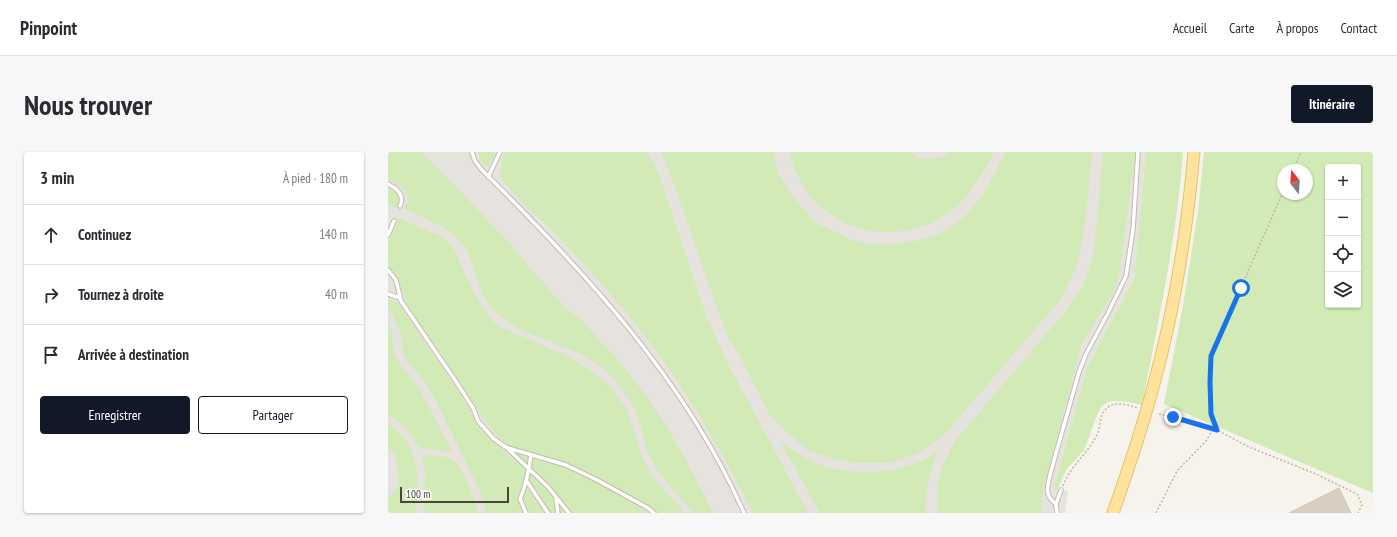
<!DOCTYPE html>
<html lang="fr">
<head>
<meta charset="utf-8">
<style>
  body { margin:0; font-family:"PT Sans Narrow",sans-serif; background:#f7f7f7; color:#2b2b33 }
  .controls { position:absolute; right:12px; top:12px; display:grid; overflow:hidden; border-radius:4px; box-shadow:0 1px 3px #0004 }
  .controls button { width:36px; height:36px; display:grid; place-items:center; padding:0; border:0; border-bottom:1px solid #e1e1e2; background:#fff; color:#2b2b33; font:20px sans-serif }
  .compass { position:absolute; left:889px; top:12px; width:36px; height:36px; border-radius:50%; background:#fff; box-shadow:0 1px 3px #0004; rotate:343deg }
  .scale { position:absolute; left:12px; bottom:10px; width:109px; box-sizing:border-box; padding-left:4px; border:2px solid #4b4439; border-top:0; font-size:11px; line-height:14px; white-space:nowrap; color:#4b4439; -webkit-text-stroke:3px #fff; paint-order:stroke }
  .stop { position:absolute; width:12px; height:12px; margin:-9px; border:3px solid #1a73e8; border-radius:50%; background:#fff }
  .stop.end { background:#1a73e8; border-color:#fff; box-shadow:0 1px 4px #0008 }
  .list { margin:0; padding:0; list-style:none }
  h2 { display:flex; justify-content:space-between; align-items:center; height:52px; margin:0; padding:0 16px; font-size:17px }
  h2 small { font-size:13px; font-weight:400; color:#7c7c81 }
  .list li { display:grid; grid-template-columns:26px 1fr auto; gap:12px; align-items:center; box-sizing:border-box; height:60px; padding:0 16px; border-top:1px solid #e1e1e2 }
  .list b { display:block; font-size:15px; white-space:nowrap }
  .list em { font-size:13px; font-style:normal; color:#7c7c81 }
  .actions { display:flex; gap:8px; padding:12px 16px }
  .actions a { flex:1; padding:9px 0; border:1px solid #111827; border-radius:4px; text-align:center; font-size:14px; color:#111827 }
  .actions .main { background:#111827; color:#fff }
  .icon { flex:none; width:22px; height:22px; fill:none; stroke:currentColor; stroke-width:2; stroke-linecap:round; stroke-linejoin:round }
  .map { position:relative; flex:none; width:985px; height:361px; overflow:hidden; border-radius:4px }
  header { display:flex; align-items:center; gap:24px; box-sizing:border-box; height:56px; padding:0 20px; background:#fff; border-bottom:1px solid #e1e1e2 }
  header strong { font-size:19px }
  nav { display:flex; gap:22px; margin-inline-start:auto; font-size:14px }
  .intro { display:flex; align-items:center; justify-content:space-between; box-sizing:border-box; height:96px; padding:0 24px }
  h1 { margin:0; font-size:28px }
  .button { padding:10px 18px; border-radius:4px; background:#111827; color:#fff; font-size:14px; font-weight:700 }
  main { display:flex; gap:24px; padding:0 24px }
  aside { flex:1; background:#fff; border-radius:4px; box-shadow:0 1px 3px #0004 }
  .map>svg:first-child { display:block }
  .industrial { fill:#e6e2dd }
  .green { fill:#d2eab5; fill-rule:evenodd }
  .building { fill:#d8cfc1; stroke:#d3c7b4 }
  .lines { fill:none; stroke-linecap:round; stroke-linejoin:round }
  .service-casing { stroke:#c2bbae; stroke-width:5.5 }
  .primary-casing { stroke:#e6c16a; stroke-width:13 }
  .path { stroke:#c4b79f; stroke-width:1.5; stroke-dasharray:2 2; stroke-linecap:butt }
  .service { stroke:#fff; stroke-width:3.5 }
  .primary { stroke:#ffe39c; stroke-width:11 }
  .route { stroke:#1a73e8; stroke-width:5 }
</style>
</head>
<body>
<header>
<strong>Pinpoint</strong>
<nav><a>Accueil</a><a>Carte</a><a>À propos</a><a>Contact</a></nav>
</header>
<div class="intro"><h1>Nous trouver</h1><a class="button">Itinéraire</a></div>
<main>
<aside>
<h2>3 min<small>À pied · 180 m</small></h2>
<ul class="list">
<li><svg class="icon" aria-label="ahead" viewBox="0 0 24 24"><path d="M12 20V5M6 11l6-6 6 6"/></svg><div><b>Continuez</b></div><em>140 m</em></li>
<li><svg class="icon" aria-label="right" viewBox="0 0 24 24"><path d="M7 20v-9h11M14 6l5 5-5 5"/></svg><div><b>Tournez à droite</b></div><em>40 m</em></li>
<li><svg class="icon" aria-label="arrive" viewBox="0 0 24 24"><path d="M6 21V4h12l-3 4 3 4H6"/></svg><div><b>Arrivée à destination</b></div></li>
</ul>
<div class="actions"><a class="main">Enregistrer</a><a>Partager</a></div>
</aside>
<div class="map">
<svg width="985" height="361" viewBox="0 0 985 361">
  <rect width="100%" height="100%" fill="#f6f3ec"/>
  <path class="industrial" d="M 0,0 L 758,0 L 746,127 L 699,215 L 666,336 L 680,339 L 677,361 L 0,361 Z"/>
  <path class="green" d="M 0,0 L 33,0 L 72,39 L 119,89 L 178,157 C 193,164 202,178 213,190 C 226,204 238,217 249,232 C 279,271 303,316 325,361 L 306,361 C 291,344 273,327 263,307 C 257,294 254,280 250,266 C 244,248 230,231 216,217 C 185,190 136,188 107,160 C 91,145 89,118 79,100 C 66,76 38,67 15,57 L 21,49 C 19,37 10,32 0,27 Z
    M 90,0 L 108,0 L 104,9 L 99,14 L 95,13 Z
    M 118,0 L 260,0 L 272,25 L 318,164 L 339,210 L 420,361 L 365,361 C 327,285 282,210 226,146 C 191,105 153,68 115,30 C 110,19 113,10 118,0 Z
    M 273,0 L 386,0 C 387,6 387,12 389,18 C 395,33 415,59 427,70 C 431,73 438,75 443,78 C 451,82 459,86 468,89 C 496,98 541,90 565,74 C 594,52 602,31 617,0 L 704,0 C 700,34 699,78 689,111 C 685,124 679,135 673,147 L 556,283 L 529,302 L 498,311 L 467,311 L 443,306 L 420,298 L 400,281 L 381,262 L 349,199 L 338,181 L 280,16 Z
    M 401,0 L 521,0 L 531,7 L 556,5 L 564,0 L 606,0 C 593,24 580,49 556,64 C 493,101 419,72 401,0 Z
    M 715,0 L 747,0 L 732,119 L 726,139 L 694,191 L 654,342 L 653,354 L 656,361 L 550,361 L 549,339 L 551,327 L 554,314 L 567,289 L 677,160 L 695,134 L 706,100 Z
    M 758,0 L 795,0 C 789,86 770,169 754,253 C 738,250 718,242 710,261 L 696,298 L 678,318 L 670,337 L 666,336 L 699,215 L 746,127 Z
    M 816,0 L 985,0 L 985,341 L 776,252 L 796,148 L 810,59 ZM 940,15 L 970,15 L 970,153 L 940,153 ZM 895,18 L 919,18 L 919,42 L 895,42 Z
    M 0,35 C 9,39 13,46 9,56 L 0,52 Z
    M 11,66 L 50,83 L 60,90 L 66,97 C 78,123 88,154 110,174 L 179,204 L 192,211 L 221,233 L 239,259 L 255,307 L 264,323 L 272,333 L 297,361 L 98,361 L 96,348 L 91,337 L 47,247 L 37,231 L 16,204 L 11,175 L 2,159 L 0,158 L 0,146 L 11,152 L 74,245 L 92,276 L 129,312 L 118,292 L 107,282 L 19,153 L 11,129 L 8,122 L 2,117 L 0,113 L 0,91 Z
    M 0,167 L 3,175 L 6,200 L 11,211 L 31,236 L 65,301 L 32,296 C 22,282 16,272 0,263 Z
    M 0,272 C 34,294 30,325 28,361 L 0,361 L 0,348 L 8,337 L 11,329 L 10,316 L 7,303 L 0,295 Z
    M 393,291 C 406,298 419,308 433,313 C 461,323 504,322 531,310 C 537,307 544,303 550,299 C 542,319 536,339 538,361 L 432,361 Z
    M 34,303 C 44,304 56,303 65,308 C 74,313 85,344 89,355 L 90,361 L 36,361 L 37,318 Z"/>
  <path class="building" d="M 951,336 L 963,361 L 901,361 Z"/>
  <g class="lines">
    <defs>
      <path id="service" d="M 84,0 L 87,9 L 94,18 C 196,119 298,228 356,361
        M 100,25 L 112,0
        M 0,32 C 9,36 17,44 12,54
        M 0,83 L 6,69
        M 0,118 L 8,128 L 13,149 L 67,228 L 85,256 L 90,269 L 106,287 L 119,296 L 160,335 L 181,361
        M 0,142 L 12,146
        M 120,296 L 178,313 L 211,329 L 260,356 L 266,361
        M 138,328 L 160,361
        M 168,346 L 170,361
        M 668,352 C 655,343 660,333 663,319 L 691,220 L 698,202 L 720,161 L 738,124 L 745,77 L 750,0
        M 138,361 L 132,347 C 138,333 141,319 143,303
        M 669,361 L 668,352 L 673,338"/>
      <path id="primary" d="M 725,361 C 739,321 753,280 764,239 C 786,161 799,81 806,0"/>
    </defs>
    <use href="#service" class="service-casing"/>
    <use href="#primary" class="primary-casing"/>
    <path class="path" d="M 905,18 L 913,0
      M 895,40 L 823,204 L 822,230 L 823,262 L 829,278 L 861,295 L 928,322 L 969,342 L 974,353 L 970,361
      M 771,262 L 798,268 L 829,278
      M 675,334 C 677,329 679,324 682,320 C 691,307 702,297 709,283 C 713,275 711,263 718,257 C 727,248 740,253 750,256
      M 768,361 L 789,319 L 818,289 L 825,277"/>
    <use href="#service" class="service"/>
    <use href="#primary" class="primary"/>
  </g>
  <g class="lines">
    <path class="route" d="M 785,265 L 829,278 L 823,262 L 822,230 L 823,204 L 853,136"/>
  </g>
</svg>
<div class="controls">
<button>+</button>
<button>−</button>
<button><svg class="icon" aria-label="locate" viewBox="0 0 24 24"><circle cx="12" cy="12" r="6"/><path d="M12 2v4M12 18v4M2 12h4M18 12h4"/></svg></button>
<button><svg class="icon" aria-label="layers" viewBox="0 0 24 24"><path d="M12 4l9 5-9 5-9-5zM3 14l9 5 9-5"/></svg></button>
</div>
<svg class="compass" viewBox="-18 -18 36 36"><path d="M0-13l5 13h-10z" fill="#e53935"/><path d="M0 13l5-13h-10z" fill="#7c7c81"/></svg>
<div class="scale">100 m</div>
<div class="stop" style="left:853px;top:136px"></div>
<div class="stop end" style="left:785px;top:265px"></div>
</div>
</main>
</body>
</html>
